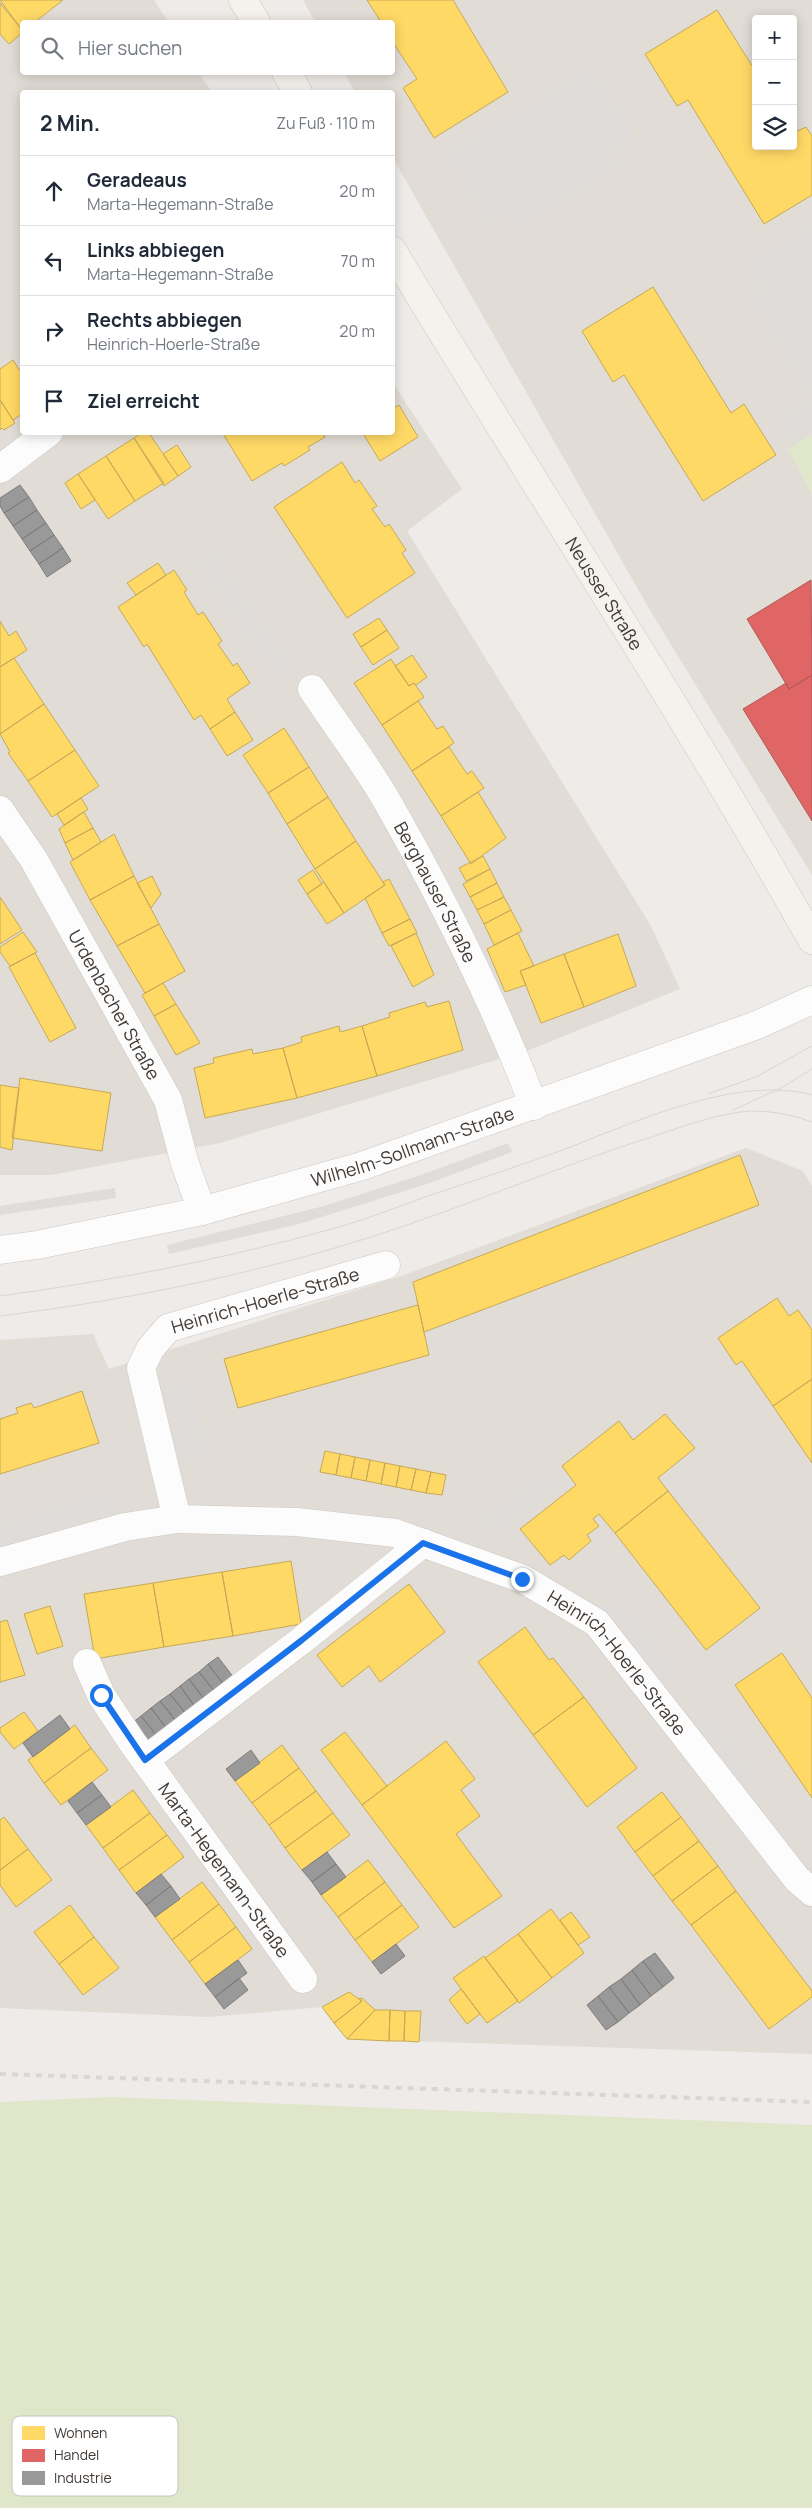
<!DOCTYPE html>
<html lang="de">
<head>
<meta charset="utf-8">
<style>
  body { margin:0; font-family:Manrope,sans-serif; background:#f6f6f7; color:#1f2937 }
  .controls { position:absolute; right:15px; top:15px; display:grid; overflow:hidden; border-radius:5px; box-shadow:0 2px 12px #0003 }
  .controls button { width:45px; height:45px; display:grid; place-items:center; padding:0; border:0; border-bottom:1px solid #e0e1e3; background:#fff; color:#1f2937; font:25px sans-serif }
  .stop { position:absolute; width:15px; height:15px; margin:-11px; border:4px solid #1a73e8; border-radius:50%; background:#fff }
  .stop.end { background:#1a73e8; border-color:#fff; box-shadow:0 1px 5px #0008 }
  .list { margin:0; padding:0; list-style:none }
  h2 { display:flex; justify-content:space-between; align-items:center; height:65px; margin:0; padding:0 20px; font-size:21px }
  h2 small { font-size:16px; font-weight:400; color:#747a83 }
  .list li { display:grid; grid-template-columns:32px 1fr auto; gap:15px; align-items:center; box-sizing:border-box; height:70px; padding:0 20px; border-top:1px solid #e0e1e3 }
  .list b { display:block; font-size:19px; white-space:nowrap }
  .list p { margin:0; font-size:16px; white-space:nowrap; color:#747a83 }
  .list em { font-size:16px; font-style:normal; color:#747a83 }
  .icon { flex:none; width:28px; height:28px; fill:none; stroke:currentColor; stroke-width:2; stroke-linecap:round; stroke-linejoin:round }
  .map { position:relative; flex:none; width:812px; height:2508px; overflow:hidden }
  .search { position:absolute; background:#fff; box-shadow:0 2px 12px #0003; left:20px; top:20px; width:375px; height:55px; display:flex; align-items:center; gap:12px; box-sizing:border-box; padding:0 18px; border-radius:5px; color:#747a83; font-size:19px }
  .panel { position:absolute; background:#fff; box-shadow:0 2px 12px #0003; left:20px; top:90px; width:375px; height:345px; border-radius:5px }
  .map>svg:first-child { display:block }
  .residential { fill:#e1dcd5; fill-rule:evenodd }
  .green { fill:#e0e6c9 }
  .parking { fill:#dfdcd9 }
  .homes { fill:#ffd966; stroke:#c6a957 }
  .shops { fill:#e06666; stroke:#b15957 }
  .industry { fill:#999; stroke:#7f7c7b }
  .lines { fill:none; stroke-linecap:round; stroke-linejoin:round }
  .minor-casing { stroke:#ccc8c5; stroke-width:29 }
  .tertiary-casing { stroke:#ccc8c5; stroke-width:29 }
  .secondary-casing { stroke:#cec8c1; stroke-width:29 }
  .minor { stroke:#fcfcfc; stroke-width:28 }
  .tertiary { stroke:#fcfcfc; stroke-width:28 }
  .secondary { stroke:#f5f2ee; stroke-width:28 }
  .tram { stroke:#d8d7d7; stroke-width:1 }
  .rail { stroke:#d8d7d7; stroke-width:4; stroke-dasharray:6 6; stroke-linecap:butt }
  .route { stroke:#1a73e8; stroke-width:6 }
  .labels { text-anchor:middle; dominant-baseline:central; stroke-width:5; stroke-linejoin:round; paint-order:stroke }
  .street-label { font-size:18px; fill:#423a35; stroke:#fff }
  .key { fill:#fff; stroke:#c6c4c2; stroke-width:1 }
  .key-label { font-size:14px; fill:#423a35 }
</style>
</head>
<body>
<div class="map">
<svg width="812" height="2508" viewBox="0 0 812 2508">
  <rect width="100%" height="100%" fill="#eeebe8"/>
  <path class="residential" d="M 0,0 L 154,0 L 168,22 L 22,22 L 22,72 L 199,73 L 212,92 L 22,92 L 22,432 L 392,432 L 393,383 L 462,489 L 407,531 L 651,926 L 680,989 L 532,1049 L 220,1143 L 51,1175 L 0,1175 Z
    M 303,0 L 812,0 L 812,435 L 788,449 L 812,494 L 812,875 L 651,612 L 393,158 L 392,92 L 355,92 L 344,73 L 392,72 L 392,22 L 315,22 ZM 756,19 L 793,19 L 793,146 L 756,146 Z
    M 746,1148 L 803,1171 L 812,1186 L 812,2054 L 347,2039 L 322,2007 L 209,2017 L 0,2008 L 0,1340 L 93,1334 L 109,1369 L 404,1275 Z"/>
  <path class="green" d="M 812,435 L 812,494 L 788,449 Z
    M 112,2097 L 812,2125 L 812,2508 L 0,2508 L 0,2102 Z"/>
  <path class="parking" d="M 593,67 L 636,139 L 613,152 L 622,167 L 518,228 L 509,213 L 488,225 L 445,154 Z
    M 812,224 L 812,429 L 792,441 L 779,419 L 811,399 L 749,298 L 761,290 L 745,265 Z
    M 210,541 L 289,661 L 279,682 L 197,564 Z
    M 508,1143 L 512,1152 L 427,1184 L 299,1224 L 169,1254 L 167,1245 L 324,1206 L 421,1175 Z
    M 115,1188 L 116,1198 L 0,1215 L 0,1206 Z
    M 189,1381 L 209,1455 L 181,1463 L 161,1388 Z
    M 544,1471 L 563,1484 L 502,1534 L 479,1522 Z
    M 123,1486 L 109,1515 L 0,1548 L 0,1525 Z
    M 597,1602 L 632,1611 L 678,1672 L 663,1683 L 617,1622 L 599,1607 Z
    M 707,1709 L 753,1772 L 749,1795 L 693,1719 Z"/>
  <path class="homes" d="M 0,0 L 63,0 L 35,22 L 22,22 L 22,30 Z
    M 367,0 L 453,0 L 508,92 L 434,138 L 403,88 L 417,79 L 392,41 L 392,22 L 381,22 Z
    M 0,3 L 22,30 L 22,33 L 9,44 L 0,34 Z
    M 717,10 L 756,72 L 756,146 L 793,146 L 793,133 L 806,127 L 812,136 L 812,195 L 764,224 L 688,100 L 677,106 L 645,54 Z
    M 653,287 L 731,413 L 744,404 L 776,455 L 703,501 L 624,375 L 613,382 L 582,331 Z
    M 13,360 L 22,374 L 22,414 L 13,420 L 0,400 L 0,369 Z
    M 0,400 L 15,423 L 4,430 L 2,428 L 0,430 Z
    M 399,405 L 418,437 L 380,461 L 362,432 L 392,432 L 392,409 Z
    M 142,432 L 149,433 L 178,476 L 164,486 L 134,438 Z
    M 222,432 L 322,432 L 325,437 L 308,447 L 310,450 L 284,466 L 282,463 L 252,481 Z
    M 134,438 L 164,483 L 135,501 L 106,456 Z
    M 177,445 L 191,467 L 178,476 L 163,454 Z
    M 106,456 L 135,501 L 108,519 L 78,474 Z
    M 342,462 L 355,483 L 359,480 L 377,506 L 372,509 L 385,527 L 389,524 L 406,550 L 402,553 L 415,573 L 347,618 L 274,507 Z
    M 78,474 L 95,500 L 81,509 L 65,483 Z
    M 158,563 L 166,575 L 136,595 L 127,583 Z
    M 174,570 L 187,590 L 184,592 L 198,615 L 203,612 L 222,641 L 218,644 L 233,666 L 237,663 L 250,683 L 227,699 L 235,712 L 210,729 L 201,715 L 194,720 L 147,644 L 144,647 L 118,607 Z
    M 379,618 L 387,630 L 361,647 L 353,634 Z
    M 0,621 L 9,636 L 16,631 L 27,650 L 0,667 Z
    M 387,630 L 399,648 L 373,665 L 361,647 Z
    M 412,655 L 427,677 L 416,685 L 414,683 L 409,686 L 395,666 Z
    M 14,658 L 44,704 L 0,734 L 0,667 Z
    M 391,659 L 409,686 L 414,683 L 424,697 L 382,725 L 354,683 Z
    M 418,701 L 437,729 L 443,726 L 454,743 L 412,771 L 382,725 Z
    M 44,704 L 75,750 L 28,781 L 8,753 L 10,752 L 0,734 Z
    M 235,712 L 253,740 L 227,756 L 210,729 Z
    M 284,728 L 309,767 L 268,793 L 243,755 Z
    M 449,747 L 467,774 L 472,771 L 484,788 L 441,816 L 412,771 Z
    M 75,750 L 99,786 L 52,817 L 28,781 Z
    M 309,767 L 328,797 L 287,824 L 268,793 Z
    M 478,792 L 506,838 L 471,864 L 441,816 Z
    M 328,797 L 356,841 L 315,869 L 287,824 Z
    M 81,798 L 88,809 L 64,825 L 57,814 Z
    M 84,812 L 93,828 L 65,843 L 59,829 Z
    M 93,828 L 101,842 L 73,860 L 65,843 Z
    M 114,834 L 134,876 L 90,900 L 70,862 Z
    M 356,841 L 385,885 L 344,913 L 315,869 Z
    M 483,856 L 490,869 L 466,881 L 459,868 Z
    M 490,869 L 497,883 L 470,897 L 463,884 Z
    M 313,870 L 322,884 L 307,894 L 298,880 Z
    M 134,876 L 159,924 L 117,946 L 90,900 Z
    M 152,876 L 161,894 L 151,908 L 137,883 Z
    M 389,879 L 410,919 L 382,933 L 365,898 L 385,885 L 383,882 Z
    M 324,882 L 344,913 L 327,924 L 307,894 Z
    M 497,883 L 504,897 L 477,910 L 470,897 Z
    M 0,897 L 22,930 L 0,944 Z
    M 504,897 L 511,910 L 484,924 L 477,910 Z
    M 511,910 L 522,931 L 494,945 L 484,924 Z
    M 410,919 L 417,933 L 389,946 L 382,933 Z
    M 159,924 L 185,971 L 145,993 L 117,946 Z
    M 23,932 L 37,952 L 10,966 L 0,952 L 0,947 Z
    M 416,933 L 434,975 L 413,987 L 391,946 Z
    M 518,933 L 534,966 L 520,971 L 526,985 L 505,992 L 487,949 Z
    M 618,934 L 636,986 L 584,1007 L 564,954 Z
    M 35,953 L 76,1028 L 50,1042 L 9,967 Z
    M 564,954 L 584,1007 L 541,1023 L 520,971 Z
    M 163,983 L 176,1004 L 154,1016 L 142,995 Z
    M 449,1001 L 463,1050 L 377,1076 L 362,1026 L 390,1017 L 389,1013 L 425,1002 L 427,1007 Z
    M 176,1004 L 200,1043 L 176,1055 L 154,1016 Z
    M 339,1026 L 340,1032 L 362,1026 L 377,1076 L 297,1098 L 283,1048 L 302,1042 L 301,1037 Z
    M 283,1048 L 297,1098 L 205,1118 L 194,1068 L 214,1063 L 213,1058 L 252,1049 L 253,1054 Z
    M 20,1078 L 111,1093 L 102,1151 L 12,1138 Z
    M 0,1085 L 19,1088 L 12,1150 L 0,1147 Z
    M 740,1155 L 759,1205 L 424,1332 L 413,1282 Z
    M 777,1298 L 789,1316 L 798,1310 L 812,1330 L 812,1379 L 773,1406 L 742,1361 L 736,1365 L 718,1338 Z
    M 418,1305 L 429,1355 L 238,1408 L 224,1359 Z
    M 812,1379 L 812,1463 L 773,1406 Z
    M 82,1391 L 99,1443 L 0,1474 L 0,1419 L 18,1413 L 16,1408 L 31,1403 L 34,1408 Z
    M 665,1414 L 695,1448 L 658,1478 L 668,1491 L 615,1533 L 599,1514 L 593,1519 L 599,1526 L 587,1535 L 591,1541 L 569,1560 L 564,1555 L 550,1565 L 520,1529 L 576,1485 L 562,1466 L 619,1421 L 633,1440 Z
    M 325,1451 L 340,1454 L 336,1475 L 320,1472 Z
    M 340,1454 L 355,1457 L 351,1478 L 336,1475 Z
    M 355,1457 L 370,1460 L 366,1481 L 351,1478 Z
    M 370,1460 L 385,1463 L 381,1484 L 366,1481 Z
    M 385,1463 L 400,1466 L 396,1487 L 381,1484 Z
    M 400,1466 L 416,1469 L 411,1490 L 396,1487 Z
    M 416,1469 L 431,1472 L 426,1493 L 411,1490 Z
    M 431,1472 L 446,1475 L 442,1495 L 426,1493 Z
    M 668,1491 L 760,1608 L 706,1650 L 615,1533 Z
    M 291,1561 L 301,1624 L 233,1636 L 222,1572 Z
    M 222,1572 L 233,1636 L 164,1647 L 153,1583 Z
    M 153,1583 L 164,1647 L 95,1659 L 84,1594 Z
    M 409,1584 L 445,1632 L 380,1682 L 369,1666 L 342,1687 L 317,1655 Z
    M 50,1606 L 63,1646 L 37,1654 L 24,1614 Z
    M 7,1620 L 25,1675 L 0,1682 L 0,1622 Z
    M 525,1627 L 549,1660 L 553,1658 L 584,1697 L 533,1735 L 478,1662 Z
    M 782,1653 L 812,1698 L 812,1798 L 735,1685 Z
    M 584,1697 L 637,1768 L 587,1807 L 533,1735 Z
    M 24,1712 L 38,1731 L 14,1749 L 0,1732 L 0,1728 Z
    M 75,1725 L 91,1748 L 44,1783 L 28,1760 Z
    M 345,1732 L 387,1786 L 362,1805 L 321,1750 Z
    M 446,1741 L 475,1779 L 461,1790 L 480,1816 L 456,1834 L 502,1896 L 454,1928 L 362,1805 Z
    M 282,1745 L 299,1768 L 252,1803 L 235,1781 Z
    M 91,1748 L 108,1770 L 61,1805 L 44,1783 Z
    M 299,1768 L 316,1791 L 269,1825 L 252,1803 Z
    M 133,1790 L 150,1813 L 103,1848 L 86,1825 Z
    M 316,1791 L 333,1813 L 285,1848 L 269,1825 Z
    M 662,1792 L 681,1817 L 635,1852 L 617,1827 Z
    M 150,1813 L 167,1835 L 119,1870 L 103,1848 Z
    M 333,1813 L 350,1835 L 302,1870 L 285,1848 Z
    M 4,1817 L 28,1849 L 0,1870 L 0,1820 Z
    M 681,1817 L 699,1841 L 653,1876 L 635,1852 Z
    M 167,1835 L 184,1857 L 136,1893 L 119,1870 Z
    M 699,1841 L 718,1866 L 672,1901 L 653,1876 Z
    M 28,1849 L 52,1880 L 16,1907 L 0,1885 L 0,1870 Z
    M 368,1860 L 385,1882 L 338,1917 L 321,1895 Z
    M 718,1866 L 736,1891 L 691,1925 L 672,1901 Z
    M 202,1882 L 219,1904 L 172,1940 L 155,1917 Z
    M 385,1882 L 402,1905 L 355,1940 L 338,1917 Z
    M 736,1891 L 812,1991 L 812,1997 L 769,2029 L 691,1925 Z
    M 219,1904 L 236,1927 L 189,1962 L 172,1940 Z
    M 70,1905 L 94,1937 L 59,1964 L 34,1932 Z
    M 402,1905 L 419,1927 L 372,1962 L 355,1940 Z
    M 551,1909 L 584,1953 L 552,1978 L 518,1934 Z
    M 571,1912 L 590,1937 L 578,1945 L 560,1920 Z
    M 236,1927 L 252,1949 L 205,1984 L 189,1962 Z
    M 518,1934 L 552,1978 L 519,2003 L 485,1958 Z
    M 94,1937 L 119,1968 L 83,1995 L 59,1964 Z
    M 484,1956 L 518,2001 L 487,2023 L 453,1978 Z
    M 461,1989 L 480,2014 L 467,2024 L 449,2000 Z
    M 349,1992 L 362,2001 L 334,2023 L 322,2007 Z
    M 362,1998 L 375,2010 L 347,2039 L 334,2023 L 362,2001 L 359,1999 Z
    M 375,2010 L 390,2010 L 389,2041 L 347,2039 Z
    M 390,2010 L 405,2011 L 404,2041 L 389,2041 Z
    M 405,2011 L 421,2011 L 419,2042 L 404,2041 Z"/>
  <path class="shops" d="M 811,580 L 812,675 L 789,689 L 747,619 Z
    M 812,675 L 812,821 L 743,709 L 786,683 L 789,689 Z"/>
  <path class="industry" d="M 20,485 L 29,497 L 4,513 L 0,506 L 0,498 Z
    M 29,497 L 37,510 L 13,526 L 4,513 Z
    M 37,510 L 46,523 L 22,539 L 13,526 Z
    M 46,523 L 54,535 L 30,551 L 22,539 Z
    M 54,535 L 63,548 L 39,564 L 30,551 Z
    M 63,548 L 71,561 L 47,577 L 39,564 Z
    M 218,1657 L 234,1678 L 224,1685 L 208,1664 Z
    M 208,1664 L 224,1685 L 215,1692 L 199,1672 Z
    M 199,1672 L 215,1692 L 205,1700 L 189,1679 Z
    M 189,1679 L 205,1700 L 195,1707 L 180,1686 Z
    M 180,1686 L 195,1707 L 186,1714 L 170,1694 Z
    M 170,1694 L 186,1714 L 176,1721 L 160,1701 Z
    M 160,1701 L 176,1721 L 167,1729 L 151,1708 Z
    M 151,1708 L 167,1729 L 157,1736 L 141,1716 Z
    M 60,1715 L 70,1729 L 33,1757 L 23,1743 Z
    M 141,1716 L 157,1736 L 148,1743 L 132,1723 Z
    M 251,1750 L 260,1763 L 235,1781 L 226,1769 Z
    M 92,1782 L 102,1795 L 77,1813 L 68,1801 Z
    M 102,1795 L 111,1807 L 86,1825 L 77,1813 Z
    M 327,1852 L 336,1864 L 312,1882 L 302,1870 Z
    M 336,1864 L 346,1877 L 321,1895 L 312,1882 Z
    M 161,1874 L 171,1886 L 146,1905 L 136,1893 Z
    M 171,1886 L 180,1899 L 155,1917 L 146,1905 Z
    M 396,1944 L 405,1956 L 381,1974 L 372,1962 Z
    M 655,1953 L 674,1978 L 663,1987 L 643,1961 Z
    M 238,1960 L 247,1973 L 215,1997 L 205,1984 Z
    M 643,1961 L 663,1987 L 651,1996 L 632,1970 Z
    M 632,1970 L 651,1996 L 640,2005 L 621,1979 Z
    M 239,1978 L 248,1990 L 224,2009 L 215,1997 Z
    M 621,1979 L 640,2005 L 629,2013 L 609,1987 Z
    M 609,1987 L 629,2013 L 618,2022 L 598,1996 Z
    M 598,1996 L 618,2022 L 606,2030 L 587,2005 Z"/>
  <g class="lines">
    <defs>
      <g id="minor">
        <path d="M 0,469 L 49,432"/>
        <path id="s1" d="M 312,689 C 336,725 362,759 384,796 C 441,895 493,999 534,1106"/>
        <path id="s2" d="M 0,810 L 34,860 L 168,1100 L 185,1164 L 202,1211"/>
        <path id="s3" d="M 177,1519 L 141,1368 L 150,1349 L 168,1328 L 386,1265"/>
        <path id="s4" d="M 0,1562 L 125,1527 L 177,1519 L 297,1522 L 395,1533 L 523,1579 L 597,1623 L 797,1879 L 812,1892"/>
        <path id="s5" d="M 87,1663 L 101,1695 L 132,1742 L 303,1979"/>
        <path d="M 145,1760 L 302,1640 L 423,1543"/>
      </g>
      <g id="tertiary">
        <path id="s6" d="M 0,1250 L 37,1245 L 202,1211 L 362,1166 L 757,1025 L 812,1000"/>
      </g>
      <g id="secondary">
        <path d="M 243,0 L 256,22"/>
        <path d="M 286,72 L 298,92"/>
        <path id="s7" d="M 392,250 C 531,481 680,705 812,940"/>
      </g>
    </defs>
    <use href="#minor" class="minor-casing"/>
    <use href="#tertiary" class="tertiary-casing"/>
    <use href="#secondary" class="secondary-casing"/>
    <use href="#minor" class="minor"/>
    <use href="#tertiary" class="tertiary"/>
    <use href="#secondary" class="secondary"/>
    <path class="tram" d="M 708,1094 L 758,1076 L 812,1046
      M 733,1110 L 781,1088 L 812,1069
      M 0,1296 C 110,1281 220,1260 328,1230 C 362,1221 395,1208 428,1196 C 472,1181 516,1167 560,1151 C 631,1124 736,1074 812,1095
      M 0,1316 C 111,1302 220,1281 328,1250 C 434,1220 535,1175 639,1141 C 672,1131 707,1116 741,1112 C 763,1109 791,1114 812,1122"/>
    <path class="rail" d="M 0,2074 L 812,2102"/>
  </g>
  <g class="lines">
    <path class="route" d="M 101,1695 L 145,1760 L 302,1640 L 423,1543 L 522,1579"/>
  </g>
  <g class="labels">
    <g class="street-label">
      <text stroke="none"><textPath href="#s7" startOffset="404">Neusser Straße</textPath></text>
      <text stroke="none"><textPath href="#s1" startOffset="238">Berghauser Straße</textPath></text>
      <text stroke="none"><textPath href="#s2" startOffset="226">Urdenbacher Straße</textPath></text>
      <text stroke="none"><textPath href="#s6" startOffset="426">Wilhelm-Sollmann-Straße</textPath></text>
      <text stroke="none"><textPath href="#s3" startOffset="305">Heinrich-Hoerle-Straße</textPath></text>
      <text stroke="none"><textPath href="#s4" startOffset="665">Heinrich-Hoerle-Straße</textPath></text>
      <text stroke="none"><textPath href="#s5" startOffset="249">Marta-Hegemann-Straße</textPath></text>
    </g>
  </g>
  <rect x="12" y="2416" width="166" height="80" rx="8" class="key"/>
  <rect x="22" y="2426" width="23" height="14" fill="#ffd966"/>
  <rect x="22" y="2449" width="23" height="13" fill="#e06666"/>
  <rect x="22" y="2471" width="23" height="14" fill="#999"/>
  <g class="key-label">
    <text x="54" y="2438">Wohnen</text>
    <text x="54" y="2460">Handel</text>
    <text x="54" y="2483">Industrie</text>
  </g>
</svg>
<div class="controls">
<button>+</button>
<button>−</button>
<button><svg class="icon" aria-label="layers" viewBox="0 0 24 24"><path d="M12 4l9 5-9 5-9-5zM3 14l9 5 9-5"/></svg></button>
</div>
<div class="stop" style="left:101px;top:1695px"></div>
<div class="stop end" style="left:522px;top:1579px"></div>
<div class="search"><svg class="icon" aria-label="search" viewBox="0 0 24 24"><circle cx="10" cy="10" r="6"/><path d="M15 15l6 6"/></svg>Hier suchen</div>
<section class="panel">
<h2>2 Min.<small>Zu Fuß · 110 m</small></h2>
<ul class="list">
<li><svg class="icon" aria-label="ahead" viewBox="0 0 24 24"><path d="M12 20V5M6 11l6-6 6 6"/></svg><div><b>Geradeaus</b><p>Marta-Hegemann-Straße</p></div><em>20 m</em></li>
<li><svg class="icon" aria-label="left" viewBox="0 0 24 24"><path d="M17 20v-9H6M10 6l-5 5 5 5"/></svg><div><b>Links abbiegen</b><p>Marta-Hegemann-Straße</p></div><em>70 m</em></li>
<li><svg class="icon" aria-label="right" viewBox="0 0 24 24"><path d="M7 20v-9h11M14 6l5 5-5 5"/></svg><div><b>Rechts abbiegen</b><p>Heinrich-Hoerle-Straße</p></div><em>20 m</em></li>
<li><svg class="icon" aria-label="arrive" viewBox="0 0 24 24"><path d="M6 21V4h12l-3 4 3 4H6"/></svg><div><b>Ziel erreicht</b></div></li>
</ul>
</section>
</div>
</body>
</html>
